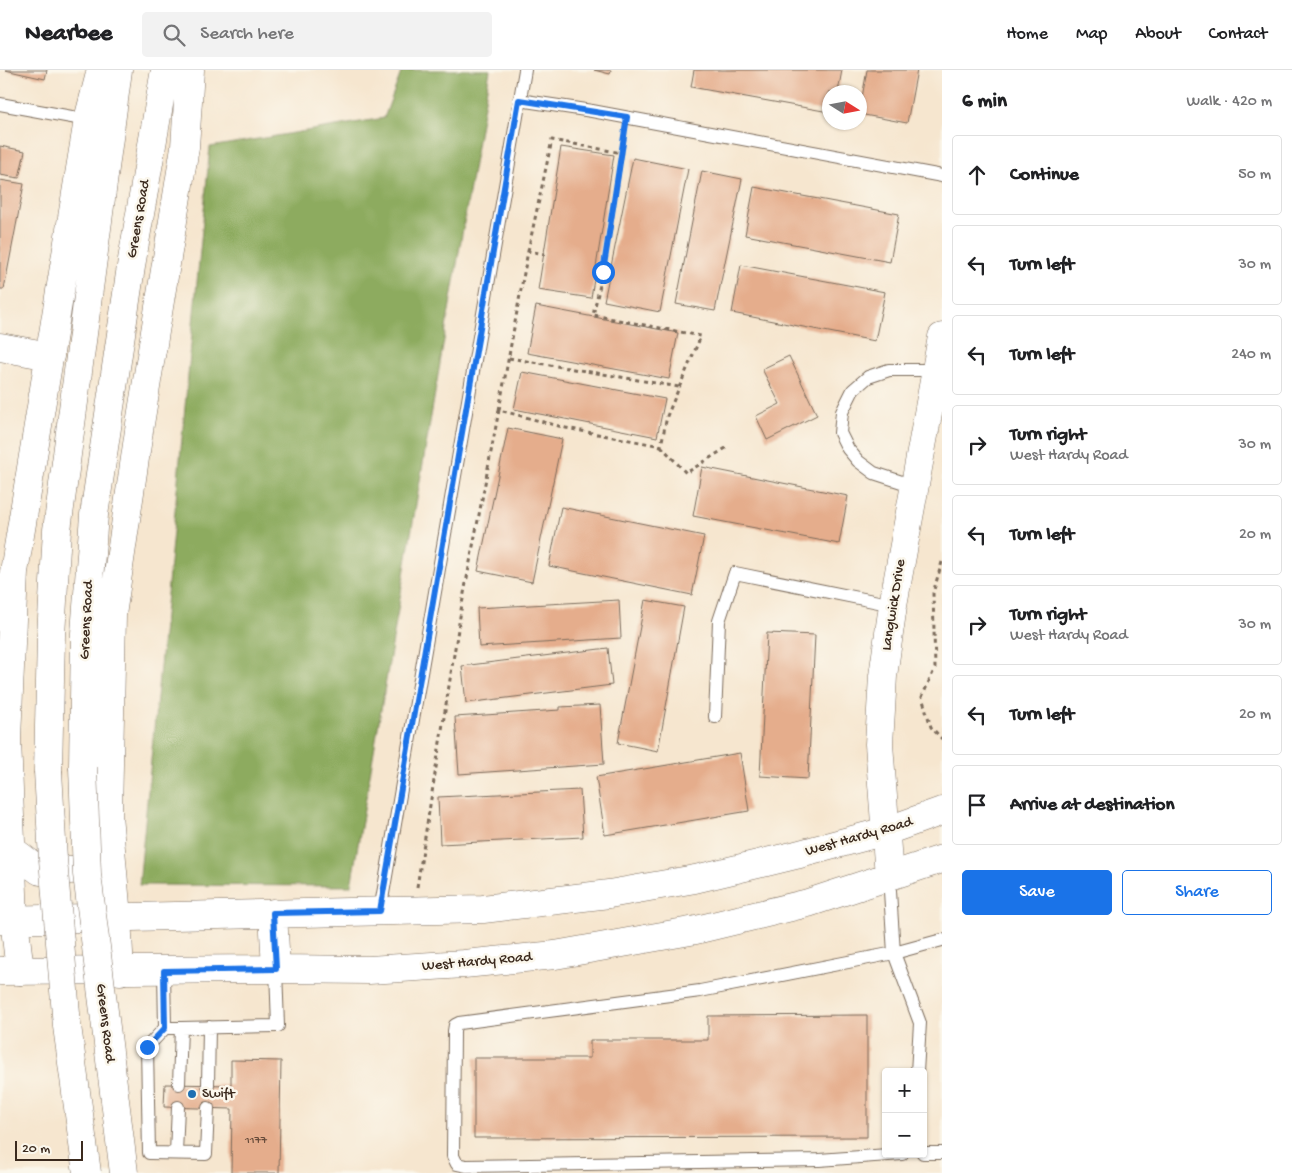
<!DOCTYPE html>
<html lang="en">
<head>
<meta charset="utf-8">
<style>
  body { margin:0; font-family:"Gochi Hand",sans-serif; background:#f2f2f2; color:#202124 }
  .controls { position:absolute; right:15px; bottom:15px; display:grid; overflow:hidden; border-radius:5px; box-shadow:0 1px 4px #0004 }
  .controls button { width:45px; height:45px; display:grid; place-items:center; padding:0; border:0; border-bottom:1px solid #e0e0e0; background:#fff; color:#202124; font:25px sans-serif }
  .compass { position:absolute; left:822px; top:15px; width:45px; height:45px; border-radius:50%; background:#fff; box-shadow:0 1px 4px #0004; rotate:101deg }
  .scale { position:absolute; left:15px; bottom:12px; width:68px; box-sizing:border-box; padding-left:5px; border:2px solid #3b2a1e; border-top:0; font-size:14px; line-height:18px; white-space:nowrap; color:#3b2a1e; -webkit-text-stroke:4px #fbf7ec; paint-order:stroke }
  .stop { position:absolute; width:15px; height:15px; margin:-11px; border:4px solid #1a73e8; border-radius:50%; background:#fff }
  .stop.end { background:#1a73e8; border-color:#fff; box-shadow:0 1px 5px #0008 }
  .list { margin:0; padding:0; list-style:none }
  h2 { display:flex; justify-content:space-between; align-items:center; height:65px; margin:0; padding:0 20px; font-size:21px }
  h2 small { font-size:16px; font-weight:400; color:#757577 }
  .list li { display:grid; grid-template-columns:32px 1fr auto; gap:15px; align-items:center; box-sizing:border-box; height:80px; margin:0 10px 10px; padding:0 10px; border:1px solid #e0e0e0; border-radius:5px }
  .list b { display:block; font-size:19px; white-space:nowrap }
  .list p { margin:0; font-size:16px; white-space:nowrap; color:#757577 }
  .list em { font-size:16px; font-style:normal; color:#757577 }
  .actions { display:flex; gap:10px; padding:15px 20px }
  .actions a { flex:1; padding:11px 0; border:1px solid #1a73e8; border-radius:5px; text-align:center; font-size:18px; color:#1a73e8 }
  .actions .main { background:#1a73e8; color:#fff }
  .icon { flex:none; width:28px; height:28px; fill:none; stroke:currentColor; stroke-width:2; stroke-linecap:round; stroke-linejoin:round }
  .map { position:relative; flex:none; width:942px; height:1103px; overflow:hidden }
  header { display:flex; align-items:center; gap:30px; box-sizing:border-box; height:70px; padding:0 25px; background:#fff; border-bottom:1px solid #e0e0e0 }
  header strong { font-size:24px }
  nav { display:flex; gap:28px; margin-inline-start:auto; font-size:18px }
  .search { width:350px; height:45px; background:#f2f2f2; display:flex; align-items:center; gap:12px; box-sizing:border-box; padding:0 18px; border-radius:5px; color:#757577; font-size:19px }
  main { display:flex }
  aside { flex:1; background:#fff }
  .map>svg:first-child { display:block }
  .forest { fill:#8dab5e; stroke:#646a3e }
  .building { fill:#e5ad8c }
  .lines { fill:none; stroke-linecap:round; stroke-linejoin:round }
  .service-casing { stroke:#7c6c5c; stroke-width:14 }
  .tertiary-casing { stroke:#7c6c5c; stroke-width:29 }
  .secondary-casing { stroke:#7c6c5c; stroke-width:29 }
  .path { stroke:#7c6c5c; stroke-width:3; stroke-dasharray:4 4; stroke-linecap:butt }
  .service { stroke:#fff; stroke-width:12 }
  .tertiary { stroke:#fff; stroke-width:28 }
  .secondary { stroke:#fff; stroke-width:28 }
  .secondary-bridge-casing { stroke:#7c6c5c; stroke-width:29; stroke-linecap:butt }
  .secondary-bridge { stroke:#fff; stroke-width:28 }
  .route { stroke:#1a73e8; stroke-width:6 }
  .poi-dot { fill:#1f6fb2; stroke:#fbf7ec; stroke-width:2 }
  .labels { text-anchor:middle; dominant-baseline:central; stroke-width:5; stroke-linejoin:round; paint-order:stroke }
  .number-label { font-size:12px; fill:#664b3a }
  .street-label { font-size:15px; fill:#3b2a1e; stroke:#fbf7ec }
  .poi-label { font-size:15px; fill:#3b2a1e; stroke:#fbf7ec; text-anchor:start }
</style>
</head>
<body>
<header>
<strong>Nearbee</strong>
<div class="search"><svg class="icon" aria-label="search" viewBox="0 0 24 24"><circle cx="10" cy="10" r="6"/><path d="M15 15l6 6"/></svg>Search here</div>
<nav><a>Home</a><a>Map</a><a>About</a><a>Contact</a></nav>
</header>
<main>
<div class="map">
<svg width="942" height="1103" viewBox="0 0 942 1103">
  <rect width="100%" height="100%" fill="#fbf7ec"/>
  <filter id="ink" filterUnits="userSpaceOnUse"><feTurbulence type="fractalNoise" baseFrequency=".02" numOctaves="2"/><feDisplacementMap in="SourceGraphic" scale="10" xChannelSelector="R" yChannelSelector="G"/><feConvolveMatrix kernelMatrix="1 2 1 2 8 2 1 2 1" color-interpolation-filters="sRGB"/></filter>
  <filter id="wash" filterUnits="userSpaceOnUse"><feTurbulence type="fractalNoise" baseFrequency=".0096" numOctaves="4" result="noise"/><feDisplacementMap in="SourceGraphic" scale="20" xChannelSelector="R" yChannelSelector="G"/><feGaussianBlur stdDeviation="1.12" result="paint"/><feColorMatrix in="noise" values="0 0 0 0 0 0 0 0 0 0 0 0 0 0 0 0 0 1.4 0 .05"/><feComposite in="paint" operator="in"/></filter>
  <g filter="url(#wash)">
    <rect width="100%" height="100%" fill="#f6e6cf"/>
    <path class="forest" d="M 402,0 L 490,0 L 351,816 L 139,815 L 210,77 L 384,48 Z"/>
    <g id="blocks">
      <path class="building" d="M 5,0 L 47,0 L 45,9 Z
        M 594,0 L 611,0 L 610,4 Z
        M 694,0 L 842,0 L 838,22 L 829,22 L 829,42 L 691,17 Z
        M 867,0 L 917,0 L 907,53 L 859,44 Z
        M 0,76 L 25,81 L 19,108 L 0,105 Z
        M 561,77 L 614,85 L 591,228 L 538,220 Z
        M 633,88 L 688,99 L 660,242 L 604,231 Z
        M 702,101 L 742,109 L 715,241 L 676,234 Z
        M 0,110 L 24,114 L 4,219 L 0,219 Z
        M 754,117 L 899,144 L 890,192 L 745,165 Z
        M 741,195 L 885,222 L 875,271 L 732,243 Z
        M 536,236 L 678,263 L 669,309 L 527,283 Z
        M 789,286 L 817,345 L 767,370 L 756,346 L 780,334 L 762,299 Z
        M 522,302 L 665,329 L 657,367 L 514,339 Z
        M 508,358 L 562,369 L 532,512 L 478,501 Z
        M 702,397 L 848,426 L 839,474 L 693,446 Z
        M 561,437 L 704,466 L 692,525 L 549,496 Z
        M 619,530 L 621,568 L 479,577 L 477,538 Z
        M 645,530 L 684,537 L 658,681 L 618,673 Z
        M 767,563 L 815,565 L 808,709 L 760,706 Z
        M 608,578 L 612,615 L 466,633 L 462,596 Z
        M 600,635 L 604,694 L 459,704 L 455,647 L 560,640 L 560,637 Z
        M 740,683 L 749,741 L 605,765 L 596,707 Z
        M 580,720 L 583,767 L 440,774 L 438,727 Z
        M 867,945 L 867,1067 L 474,1068 L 474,988 L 590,988 L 590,970 L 708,970 L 708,946 Z
        M 231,990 L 281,991 L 279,1103 L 231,1103 L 232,1039 L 164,1037 L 165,1014 L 231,1015 Z"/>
    </g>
  </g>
  <g filter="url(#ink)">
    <use href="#blocks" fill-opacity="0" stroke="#7c6c5c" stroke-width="1"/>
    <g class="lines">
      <defs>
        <path id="service" d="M 519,30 L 592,41 L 942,106
          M 0,34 L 88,50
          M 914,416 L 874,403 L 858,391 L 848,379 L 840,363 L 842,342 L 853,320 L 868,307 L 889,300 L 936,300
          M 715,647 L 719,551 L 735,503 L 893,535
          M 889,806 L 894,883 L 920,953 L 917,1002
          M 380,841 L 525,0
          M 164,901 L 165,958 L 181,958 L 278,956 L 276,899
          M 165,958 L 147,977 L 149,1083 L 206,1084 L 208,1038
          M 179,1014 L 181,958
          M 208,1015 L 209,957
          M 176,1083 L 178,1037
          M 923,1083 L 942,1083
          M 902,1084 L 819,1090 L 466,1096 L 457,1094 L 453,1086 L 454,961 L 455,955 L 459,953 L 700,921 L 894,883 L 942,870"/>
        <path id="tertiary" d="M 0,277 L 50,286
          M 889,806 L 879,674 L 883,606 L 893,535 L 942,267
          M 273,843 L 276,899
          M 0,850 L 483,839 L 609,824 L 695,809 L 796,785 L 886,761 L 942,741
          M 0,901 L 276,899 L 369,900 L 464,894 L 555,885 L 696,860 L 808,833 L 942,789"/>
        <path id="secondary" d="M 83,697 L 85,563 L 94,445 L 132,190 L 165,0
          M 48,701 L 51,566 L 57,460 L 118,0
          M 12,780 L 40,801 L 97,799 L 105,787
          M 20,901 L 14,849 L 7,669 L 14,502 L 88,50 L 101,0
          M 120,901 L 117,847 L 108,745 L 112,545 L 140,354 L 185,77 L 190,0"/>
      </defs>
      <use href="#service" class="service-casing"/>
      <use href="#tertiary" class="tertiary-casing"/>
      <use href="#secondary" class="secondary-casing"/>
      <path class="path" d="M 528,181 L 552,70 L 622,83
        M 509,288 L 679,317
        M 499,340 L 528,181 L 545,184
        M 661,376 L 686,403 L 729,376
        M 942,492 L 933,523 L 935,598 L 922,627 L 931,657 L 942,669
        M 417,817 L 462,534 L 499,340 L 566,358 L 661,376 L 667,346 L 701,266 L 593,245 L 603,202 L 625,63"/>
      <use href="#service" class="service"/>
      <use href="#tertiary" class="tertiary"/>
      <use href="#secondary" class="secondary"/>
      <defs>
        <path id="secondary-bridge" d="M 83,697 L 87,804 L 124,1103
          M 48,701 L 53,789 L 67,956 L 87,1103"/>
      </defs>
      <use href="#secondary-bridge" class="secondary-bridge-casing"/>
      <use href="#secondary-bridge" class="secondary-bridge"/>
    </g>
  </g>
  <g class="lines" filter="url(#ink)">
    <path class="route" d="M 147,977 L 165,958 L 164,901 L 276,899 L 273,843 L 380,841 L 519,30 L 627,47 L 603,202"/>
  </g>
  <circle class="poi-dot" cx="192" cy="1024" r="5"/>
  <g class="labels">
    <g class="number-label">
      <text x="256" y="1071">1177</text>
    </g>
    <g class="street-label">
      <text transform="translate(139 149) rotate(-80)">Greens Road</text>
      <text transform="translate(894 535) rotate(-81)">Langwick Drive</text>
      <text transform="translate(87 550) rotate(-87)">Greens Road</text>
      <text transform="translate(859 767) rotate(-16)">West Hardy Road</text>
      <text transform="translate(477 892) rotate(-5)">West Hardy Road</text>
      <text transform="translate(105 953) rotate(83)">Greens Road</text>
    </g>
    <g class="poi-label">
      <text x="202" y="1024">Swift</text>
    </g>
  </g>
</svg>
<div class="controls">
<button>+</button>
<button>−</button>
</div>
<svg class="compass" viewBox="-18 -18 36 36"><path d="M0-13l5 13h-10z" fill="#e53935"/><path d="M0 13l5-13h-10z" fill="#757577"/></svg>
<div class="scale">20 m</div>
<div class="stop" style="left:603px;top:202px"></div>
<div class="stop end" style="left:147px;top:977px"></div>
</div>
<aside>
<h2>6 min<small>Walk · 420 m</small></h2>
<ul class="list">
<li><svg class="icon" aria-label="ahead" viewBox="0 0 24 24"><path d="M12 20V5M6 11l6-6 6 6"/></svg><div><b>Continue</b></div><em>50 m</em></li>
<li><svg class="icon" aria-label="left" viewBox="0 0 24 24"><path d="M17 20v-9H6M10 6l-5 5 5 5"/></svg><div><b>Turn left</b></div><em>30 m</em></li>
<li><svg class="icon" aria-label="left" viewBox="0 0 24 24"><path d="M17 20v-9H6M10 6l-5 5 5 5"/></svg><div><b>Turn left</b></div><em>240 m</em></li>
<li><svg class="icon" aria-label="right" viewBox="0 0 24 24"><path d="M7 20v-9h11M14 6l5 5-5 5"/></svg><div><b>Turn right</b><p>West Hardy Road</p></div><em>30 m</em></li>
<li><svg class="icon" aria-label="left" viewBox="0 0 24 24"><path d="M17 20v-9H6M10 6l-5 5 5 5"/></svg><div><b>Turn left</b></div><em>20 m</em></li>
<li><svg class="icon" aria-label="right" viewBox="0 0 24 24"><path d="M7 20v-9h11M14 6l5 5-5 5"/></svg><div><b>Turn right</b><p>West Hardy Road</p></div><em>30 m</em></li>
<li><svg class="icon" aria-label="left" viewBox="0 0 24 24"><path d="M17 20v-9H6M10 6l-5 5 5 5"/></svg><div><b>Turn left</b></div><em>20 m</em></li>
<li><svg class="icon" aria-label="arrive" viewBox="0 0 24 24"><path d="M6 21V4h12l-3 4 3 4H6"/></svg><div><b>Arrive at destination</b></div></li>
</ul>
<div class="actions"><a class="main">Save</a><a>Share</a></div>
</aside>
</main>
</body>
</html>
